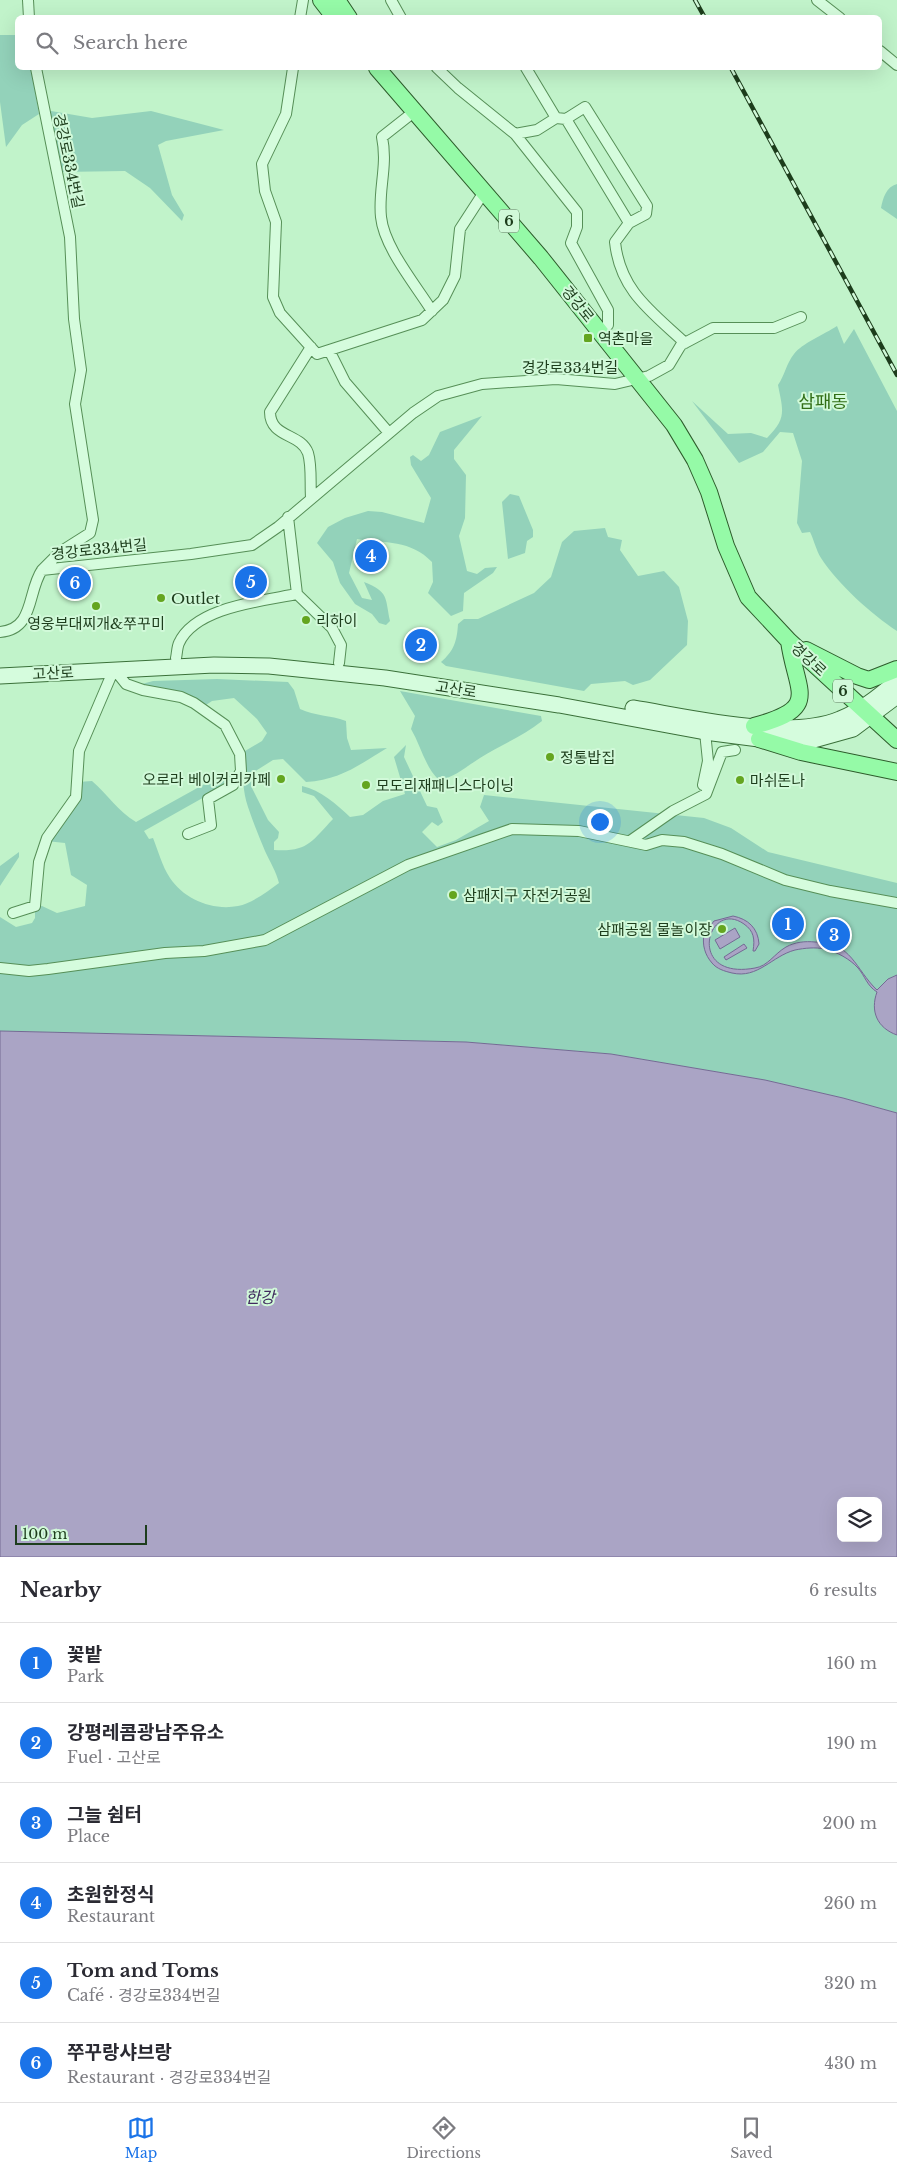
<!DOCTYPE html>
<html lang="en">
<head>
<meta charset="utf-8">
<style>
  body { margin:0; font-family:"Libre Baskerville","Noto Sans KR",serif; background:#f7f7f7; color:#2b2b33 }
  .controls { position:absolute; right:15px; bottom:15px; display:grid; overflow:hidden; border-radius:8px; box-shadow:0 5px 20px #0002 }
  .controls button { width:45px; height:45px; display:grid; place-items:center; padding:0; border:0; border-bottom:1px solid #e1e1e2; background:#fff; color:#2b2b33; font:25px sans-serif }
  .scale { position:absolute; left:15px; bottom:12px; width:132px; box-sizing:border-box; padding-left:5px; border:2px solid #1d3d1c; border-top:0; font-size:14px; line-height:18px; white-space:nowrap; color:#1d3d1c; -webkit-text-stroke:4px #d1f9d9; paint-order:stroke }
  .you { position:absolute; left:599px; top:821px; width:18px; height:18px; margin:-12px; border:4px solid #fff; border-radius:50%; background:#1a73e8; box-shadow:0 0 0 8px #1a73e833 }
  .badge { display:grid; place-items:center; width:32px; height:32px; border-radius:50%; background:#1a73e8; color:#fff; font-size:16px; font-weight:700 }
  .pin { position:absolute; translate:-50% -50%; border:2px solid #fff; box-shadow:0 1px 5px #0006 }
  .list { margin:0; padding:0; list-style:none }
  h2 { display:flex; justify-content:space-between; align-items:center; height:65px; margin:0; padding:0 20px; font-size:21px }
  h2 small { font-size:16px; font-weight:400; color:#7c7c81 }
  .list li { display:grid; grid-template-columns:32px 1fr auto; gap:15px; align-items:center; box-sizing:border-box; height:80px; padding:0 20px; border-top:1px solid #e1e1e2 }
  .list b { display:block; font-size:19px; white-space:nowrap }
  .list p { margin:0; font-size:16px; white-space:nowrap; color:#7c7c81 }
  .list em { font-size:16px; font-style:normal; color:#7c7c81 }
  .icon { flex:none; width:28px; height:28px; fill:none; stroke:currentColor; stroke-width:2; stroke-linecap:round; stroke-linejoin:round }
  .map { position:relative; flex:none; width:897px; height:1557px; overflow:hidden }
  .search { position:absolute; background:#fff; box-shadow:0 5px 20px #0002; left:15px; right:15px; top:15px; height:55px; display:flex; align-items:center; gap:12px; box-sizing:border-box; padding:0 18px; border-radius:8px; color:#7c7c81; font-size:19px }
  .sheet { height:545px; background:#fff }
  nav { display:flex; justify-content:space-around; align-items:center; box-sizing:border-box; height:70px; border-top:1px solid #e1e1e2; background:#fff; font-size:14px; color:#7c7c81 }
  nav a { display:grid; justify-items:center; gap:2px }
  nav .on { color:#1a73e8 }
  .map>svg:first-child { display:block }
  .green { fill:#93d2ba }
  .water { fill:#aaa4c5; stroke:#746a94; fill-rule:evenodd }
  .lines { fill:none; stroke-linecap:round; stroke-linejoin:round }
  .street-casing { stroke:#568f57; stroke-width:12 }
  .secondary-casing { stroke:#3a7039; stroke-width:17 }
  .primary-casing { stroke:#2d5c2b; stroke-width:18 }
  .street { stroke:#d5fcdd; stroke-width:10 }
  .secondary { stroke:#d5fcdd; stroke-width:15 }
  .primary { stroke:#95faa7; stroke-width:16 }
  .rail-casing { stroke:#1d3d1c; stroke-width:4.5 }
  .rail { stroke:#d1f9d9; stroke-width:2.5; stroke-dasharray:8; stroke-linecap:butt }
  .poi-dot { fill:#64a51f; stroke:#d1f9d9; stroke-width:2 }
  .labels { text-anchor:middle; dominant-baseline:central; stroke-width:4; stroke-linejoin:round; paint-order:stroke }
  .shield { fill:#d1f9d9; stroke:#537555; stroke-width:1 }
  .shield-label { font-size:14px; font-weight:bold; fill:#1d3d1c }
  .street-label { font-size:15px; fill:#1d3d1c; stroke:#d1f9d9 }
  .poi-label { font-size:15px; fill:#1d3d1c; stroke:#d1f9d9; text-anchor:start }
  .water-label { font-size:16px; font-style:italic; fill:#402a5e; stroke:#d1f9d9 }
  .quarter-label { font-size:18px; fill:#316e16; stroke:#d1f9d9 }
</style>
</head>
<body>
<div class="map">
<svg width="897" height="1557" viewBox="0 0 897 1557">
  <rect width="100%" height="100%" fill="#c1f3ca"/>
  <path class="green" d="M 0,35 L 17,35 L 18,68 L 31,68 L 39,114 L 22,125 L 6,147 L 0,102 Z
    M 51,111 L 92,118 L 151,111 L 224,130 L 166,141 L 158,145 L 172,195 L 184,215 L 182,221 L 150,188 L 125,171 L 61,172 L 49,123 Z
    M 897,184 L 897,219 L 881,208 C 883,198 886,187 897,184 Z
    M 837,326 L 844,344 L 854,329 L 897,411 L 897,631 C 871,614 838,584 821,558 C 816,550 814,540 810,532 L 802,533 L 797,523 L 802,461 L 793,433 L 780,432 L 763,452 L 739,463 L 692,401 L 728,434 L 751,433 L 767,438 C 787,418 783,411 778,385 C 785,375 786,364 794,354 C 801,344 825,334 837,326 Z
    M 482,416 L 454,450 L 454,459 L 466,475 L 465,518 L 459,536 L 467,571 L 477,574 L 485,568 L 497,567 L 493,573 L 464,593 L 463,611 L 451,616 L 428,593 L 433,582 L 432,562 C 411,540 385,543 357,539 L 349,573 L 362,598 L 372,600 L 364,582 C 389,592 385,597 390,621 L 386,625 L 379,623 L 372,614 L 355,604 L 340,583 L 333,562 L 317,543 L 328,527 L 345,518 L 368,511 L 382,512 L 424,523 L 431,498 L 411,465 L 410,457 L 413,455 L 421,461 L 429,455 L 440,432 Z
    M 510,494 L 519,496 L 533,530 L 533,537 L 527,541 L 525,553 L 508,559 L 502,502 Z
    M 605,528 L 608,537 L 622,540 L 620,550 L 638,576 L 664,571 L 679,587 L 688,621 L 687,645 L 650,680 L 633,685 L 625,681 L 591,684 L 584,691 L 446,666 L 441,662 C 454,651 457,641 458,624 L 464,619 L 478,619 L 534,593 L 551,577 L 562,542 L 574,531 Z
    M 217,679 L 288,682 L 294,690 L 300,709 C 315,716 330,715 346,721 L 347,738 L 351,750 L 387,748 C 359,765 340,780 306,782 L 283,759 L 273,760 L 254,772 L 251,786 L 268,820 L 279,832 L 278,838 L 274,842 L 274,850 C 308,852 311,842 333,819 L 314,796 L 302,792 L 302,786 C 321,790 336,804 350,817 L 363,815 L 383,801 L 405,794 L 394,757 L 406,745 L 404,757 L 427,806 L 437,808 L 443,822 L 438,826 L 432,822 L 422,832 L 437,847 L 456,840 L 489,821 L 480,807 L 484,795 L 704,818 L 731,828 L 768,852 L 897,883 L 897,1113 L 843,1098 L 765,1080 L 611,1054 L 466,1042 L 0,1031 L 0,917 L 16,927 L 32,923 L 35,918 L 35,908 L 42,906 L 57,913 L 85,906 L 87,885 L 71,875 L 65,843 L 46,841 L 62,822 L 78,782 L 92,781 C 108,795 118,811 136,822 L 228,771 L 232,776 L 215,791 L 144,831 L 149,839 L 153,838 C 158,850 162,866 170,878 C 184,899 212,911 238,906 C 252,903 267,892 279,883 C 276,871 270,862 265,851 C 259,837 253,822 248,807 C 241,786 244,770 240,749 L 245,751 L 262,741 L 267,733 L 257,719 L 234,698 L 212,701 L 203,707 L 143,688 L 142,684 L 153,681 Z
    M 400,691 L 541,716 L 542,721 C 523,736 501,745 480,758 C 467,766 454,778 439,780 C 425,767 421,746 411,729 L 415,716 Z
    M 19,852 L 19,857 L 0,886 L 0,866 Z"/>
  <path class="water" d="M 733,916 C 748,919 758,928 759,944 L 755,951 L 753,951 C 755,939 754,931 744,924 C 707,898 685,981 755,968 C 768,966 774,954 786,947 C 795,942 805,941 815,942 C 852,942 855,969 877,990 L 888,979 L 897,975 L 897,1035 C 877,1028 870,1011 877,992 C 867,986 865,976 858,968 C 850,959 837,952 825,949 C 815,947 805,948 795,950 C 772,956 758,979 732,973 C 724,971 717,969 712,963 C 705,955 702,945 704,934 L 714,921 Z
    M 735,928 L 740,937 L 720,949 L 715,940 Z
    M 744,944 L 747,948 L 726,960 L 724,957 Z
    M 0,1031 L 466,1042 L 611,1054 L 765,1080 L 843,1098 L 897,1113 L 897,1557 L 0,1557 ZM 841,1501 L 878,1501 L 878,1538 L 841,1538 Z"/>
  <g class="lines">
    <defs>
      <path id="street" d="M 28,0 L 29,18
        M 391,0 L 401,18
        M 817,0 L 840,18
        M 300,18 L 303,0
        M 880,51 L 897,65
        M 36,68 L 70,237 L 74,319 L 81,370 L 75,404 L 93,520 L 90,533 L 60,552 L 42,570 L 191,554 L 252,545 L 278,527 L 413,413 L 438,396 L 482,384 L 556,379 L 615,384 L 649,376 L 669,365 L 681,345 L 713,328 L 774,328 L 801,317
        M 293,68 L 286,114 L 262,164 L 265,191 L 276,222 L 273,297 L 280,313 L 317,354 L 422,320 L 443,300 L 455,276 L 460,229 L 484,192
        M 437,68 L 458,88 L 515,134 L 577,212 L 577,227 L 571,243 L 608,310 L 608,325
        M 526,68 L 556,118 L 566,119 L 629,223 L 615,242 C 620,291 652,312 685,343
        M 415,111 L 382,137 C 388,166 378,190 381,217 C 384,247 415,284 432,311
        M 566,119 L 585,107 L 647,206 L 646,214 L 629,223
        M 515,134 L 537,130 L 556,118
        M 329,350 L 345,382 L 389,433
        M 311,497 C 310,484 312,466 308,453 C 301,433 270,438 270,412 L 311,347
        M 288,517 L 297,594 L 332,628 L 341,645 L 339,663
        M 0,632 C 35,629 27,592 42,570
        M 176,658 C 177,654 177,647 179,643 C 195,607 262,601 297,594
        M 703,785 L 708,761 L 705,732
        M 630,841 L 673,811 L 706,794 L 722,752 L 735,750
        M 13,913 L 35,906 L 39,862 L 47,838 L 76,797 L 79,751 L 114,669 L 126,684 L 143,690 L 181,697 L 194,703 L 225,725 L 240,754 L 241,771 L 233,785 L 208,799 L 211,825 L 188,834
        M 0,968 L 29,971 L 48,969 L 165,953 L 204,951 L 265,940 L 408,865 L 512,829 L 579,831 L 646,845 L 662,840 L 684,842 L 722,854 L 785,880 L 830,891 L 897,903"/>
      <path id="secondary" d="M 0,676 L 214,665 L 269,666 L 385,678 L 559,705 L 705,732 L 759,739 L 810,741 L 853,729 L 897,696
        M 633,708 C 689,717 787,741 840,719 C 861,711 880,695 897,681"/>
      <path id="primary" d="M 321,0 L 335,18
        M 337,0 L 349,18
        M 377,68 L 541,258 L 674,425 L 695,460 L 709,492 L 726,546 L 748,597 L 789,641 L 897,740
        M 806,650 L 857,676 L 869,680 L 897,669
        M 754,726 C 822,708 796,693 789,641
        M 759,739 L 801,752 L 897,772"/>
    </defs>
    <use href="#street" class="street-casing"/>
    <use href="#secondary" class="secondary-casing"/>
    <use href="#primary" class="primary-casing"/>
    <use href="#street" class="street"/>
    <use href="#secondary" class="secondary"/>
    <use href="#primary" class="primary"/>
    <defs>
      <path id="rail" d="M 695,0 L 705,18
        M 731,68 L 897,375"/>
    </defs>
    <use href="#rail" class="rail-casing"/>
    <use href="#rail" class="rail"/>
  </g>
  <g class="poi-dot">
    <rect x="583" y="333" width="10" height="10" rx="2.5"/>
    <circle cx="161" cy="598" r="5"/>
    <circle cx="96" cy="606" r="5"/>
    <circle cx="306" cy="620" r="5"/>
    <circle cx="550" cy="757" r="5"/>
    <circle cx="281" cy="779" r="5"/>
    <circle cx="740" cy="780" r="5"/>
    <circle cx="366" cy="785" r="5"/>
    <circle cx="453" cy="895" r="5"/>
    <circle cx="722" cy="929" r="5"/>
  </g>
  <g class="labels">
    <g class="shield">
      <rect x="499" y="209.5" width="20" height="23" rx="4"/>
      <rect x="833" y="679.5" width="20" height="23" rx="4"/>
    </g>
    <g class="shield-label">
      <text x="509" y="221">6</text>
      <text x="843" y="691">6</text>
    </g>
    <g class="street-label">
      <text transform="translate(69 161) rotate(78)">경강로334번길</text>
      <text transform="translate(578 304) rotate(51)">경강로</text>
      <text x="570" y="367">경강로334번길</text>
      <text transform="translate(99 549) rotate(-6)">경강로334번길</text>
      <text transform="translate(809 659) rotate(43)">경강로</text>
      <text transform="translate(53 673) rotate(-3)">고산로</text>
      <text transform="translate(456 689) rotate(9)">고산로</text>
    </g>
    <g class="poi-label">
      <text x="598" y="338">역촌마을</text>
      <text x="171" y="598">Outlet</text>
      <text x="316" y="620">리하이</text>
      <text x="96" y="623" text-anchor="middle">영웅부대찌개&amp;쭈꾸미</text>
      <text x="560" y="757">정통밥집</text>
      <text x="271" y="779" text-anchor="end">오로라 베이커리카페</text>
      <text x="750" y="780">마쉬돈나</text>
      <text x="376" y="785">모도리재패니스다이닝</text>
      <text x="463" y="895">삼패지구 자전거공원</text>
      <text x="712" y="929" text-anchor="end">삼패공원 물놀이장</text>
    </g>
    <g class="water-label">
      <text x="260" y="1297">한강</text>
    </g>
    <g class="quarter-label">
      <text x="823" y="402">삼패동</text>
    </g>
  </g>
</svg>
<div class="controls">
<button><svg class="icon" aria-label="layers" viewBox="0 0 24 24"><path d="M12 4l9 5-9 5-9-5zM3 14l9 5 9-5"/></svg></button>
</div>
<div class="scale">100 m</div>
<div class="you"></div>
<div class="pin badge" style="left:788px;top:924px">1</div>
<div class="pin badge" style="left:421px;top:645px">2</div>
<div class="pin badge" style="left:834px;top:935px">3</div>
<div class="pin badge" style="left:371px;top:556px">4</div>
<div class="pin badge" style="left:251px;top:582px">5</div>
<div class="pin badge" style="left:75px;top:583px">6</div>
<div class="search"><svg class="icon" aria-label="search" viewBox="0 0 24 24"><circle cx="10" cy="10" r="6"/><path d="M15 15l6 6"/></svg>Search here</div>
</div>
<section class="sheet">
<h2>Nearby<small>6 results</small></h2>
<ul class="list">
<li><span class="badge">1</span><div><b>꽃밭</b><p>Park</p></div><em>160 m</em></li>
<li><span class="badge">2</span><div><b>강평레콤광남주유소</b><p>Fuel · 고산로</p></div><em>190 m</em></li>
<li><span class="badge">3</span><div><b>그늘 쉼터</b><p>Place</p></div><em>200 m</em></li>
<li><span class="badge">4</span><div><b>초원한정식</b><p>Restaurant</p></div><em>260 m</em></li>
<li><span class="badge">5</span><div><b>Tom and Toms</b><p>Café · 경강로334번길</p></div><em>320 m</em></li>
<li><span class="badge">6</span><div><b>쭈꾸랑샤브랑</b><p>Restaurant · 경강로334번길</p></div><em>430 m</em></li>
</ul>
</section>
<nav>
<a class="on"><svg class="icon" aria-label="map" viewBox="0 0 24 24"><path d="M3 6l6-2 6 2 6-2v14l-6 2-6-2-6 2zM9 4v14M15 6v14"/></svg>Map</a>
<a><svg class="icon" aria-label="directions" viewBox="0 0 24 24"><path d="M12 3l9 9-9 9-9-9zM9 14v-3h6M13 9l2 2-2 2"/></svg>Directions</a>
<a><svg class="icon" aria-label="saved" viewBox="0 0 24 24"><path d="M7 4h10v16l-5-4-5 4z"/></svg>Saved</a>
</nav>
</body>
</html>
